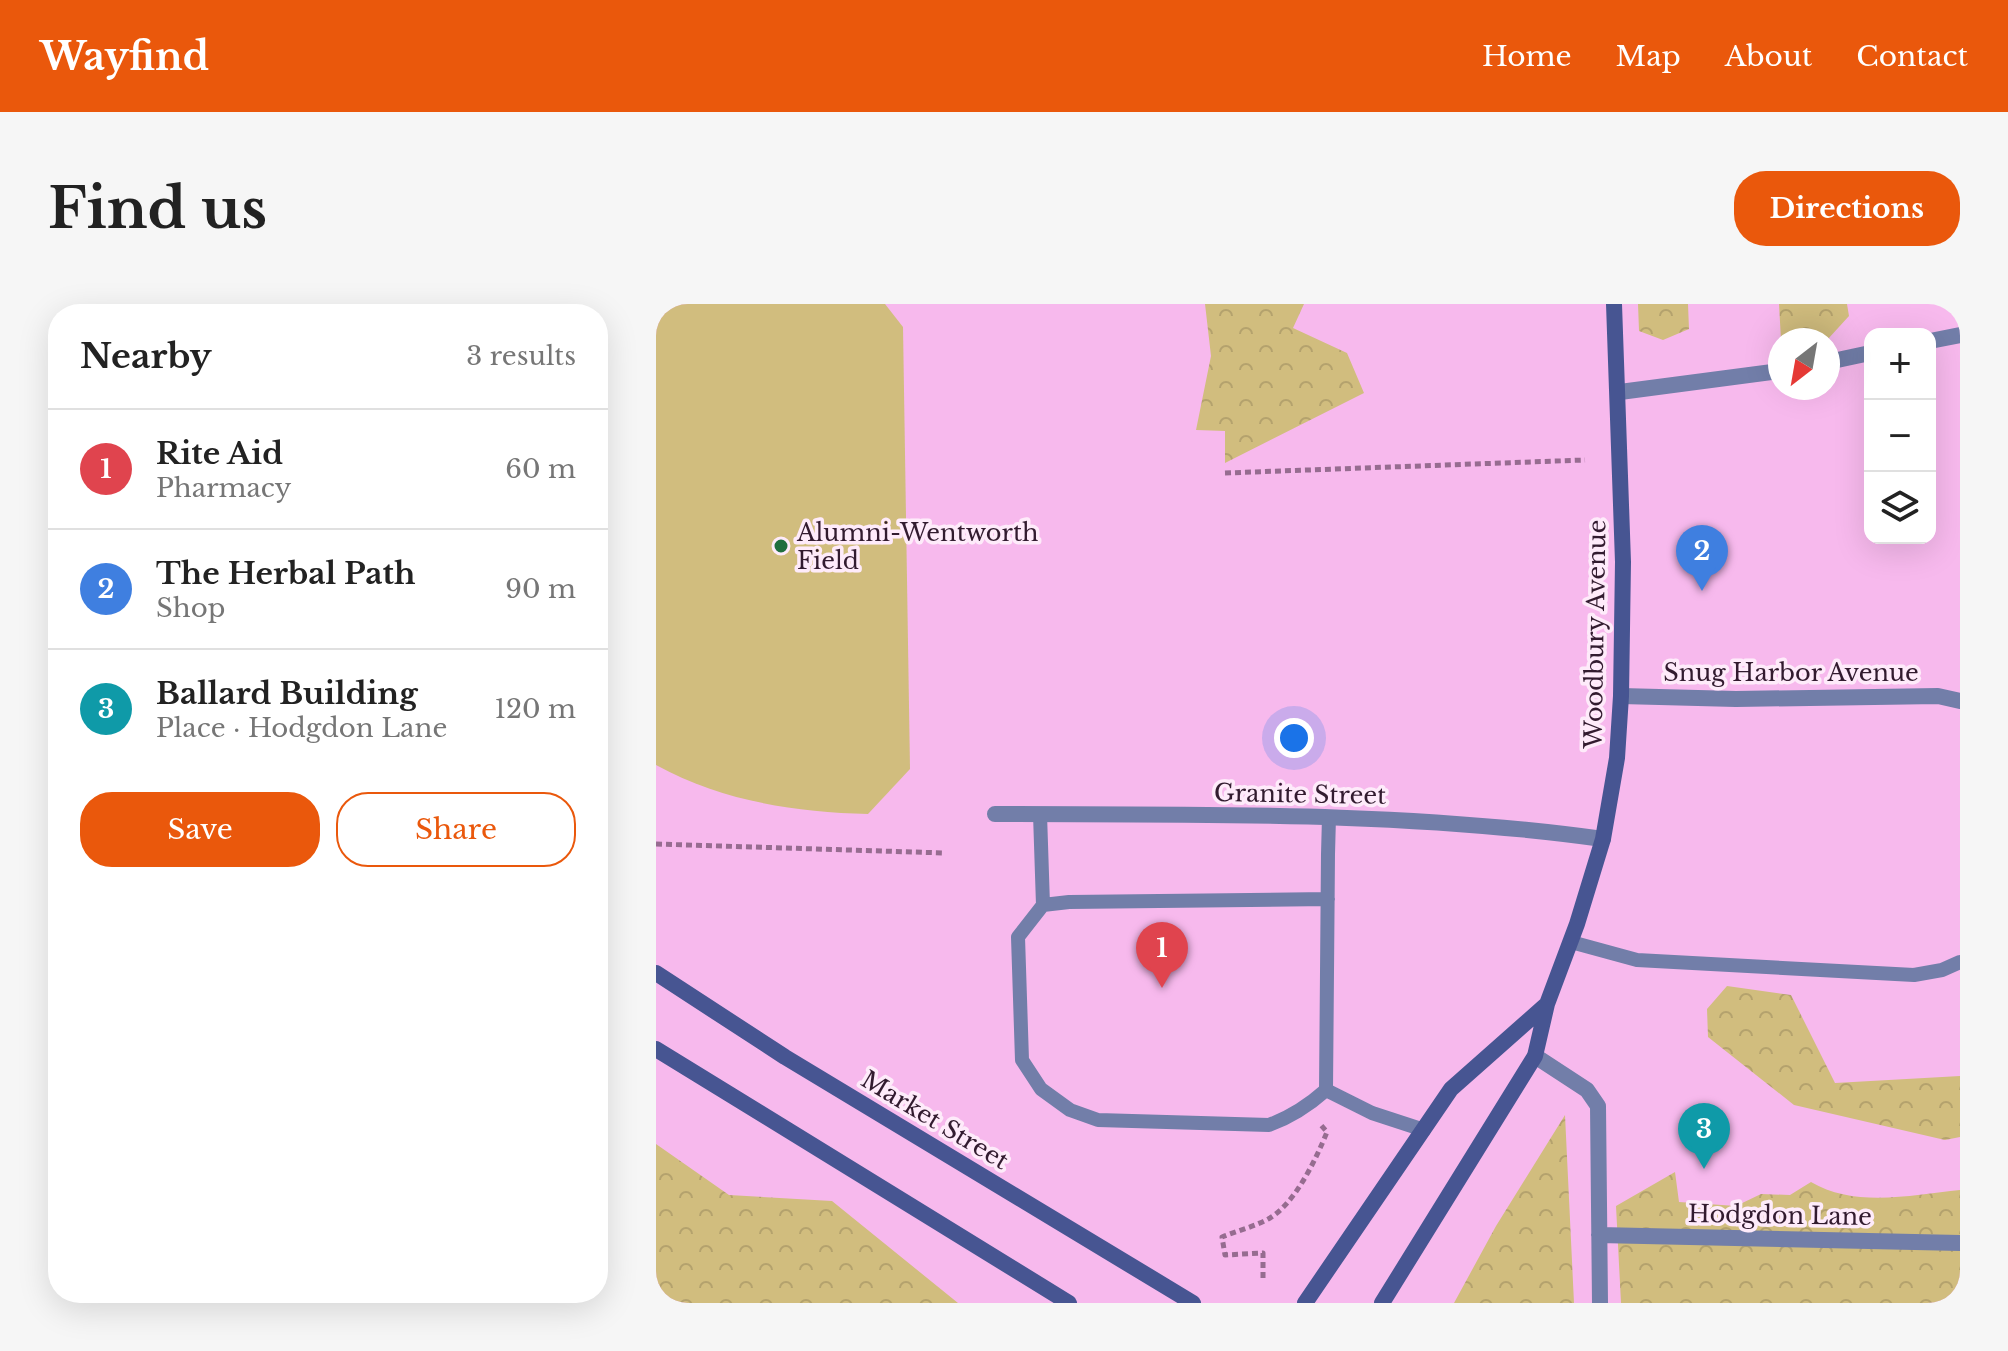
<!DOCTYPE html>
<html lang="en">
<head>
<meta charset="utf-8">
<style>
  body { margin:0; font-family:"Libre Baskerville",serif; background:#f6f6f6; color:#222 }
  .controls { position:absolute; right:24px; top:24px; display:grid; overflow:hidden; border-radius:16px; box-shadow:0 8px 32px #0002 }
  .controls button { width:72px; height:72px; display:grid; place-items:center; padding:0; border:0; border-bottom:2px solid #e0e0e0; background:#fff; color:#222; font:40px sans-serif }
  .compass { position:absolute; left:1112px; top:24px; width:72px; height:72px; border-radius:50%; background:#fff; box-shadow:0 8px 32px #0002; rotate:211deg }
  .you { position:absolute; left:638px; top:434px; width:28px; height:28px; margin:-20px; border:6px solid #fff; border-radius:50%; background:#1a73e8; box-shadow:0 0 0 12px #1a73e833 }
  .badge { display:grid; place-items:center; width:52px; height:52px; border-radius:50%; background:#ea580c; color:#fff; font-size:26px; font-weight:700 }
  .pin { position:absolute; translate:-50% -66px; filter:drop-shadow(0 2px 4px #0008) }
  .pin::after { content:''; position:absolute; top:42px; width:28px; height:24px; background:inherit; clip-path:polygon(0 0,100% 0,50% 100%) }
  .list { margin:0; padding:0; list-style:none }
  h2 { display:flex; justify-content:space-between; align-items:center; height:104px; margin:0; padding:0 32px; font-size:34px }
  h2 small { font-size:26px; font-weight:400; color:#767676 }
  .list li { display:grid; grid-template-columns:52px 1fr auto; gap:24px; align-items:center; box-sizing:border-box; height:120px; padding:0 32px; border-top:2px solid #e0e0e0 }
  .list b { display:block; font-size:30px; white-space:nowrap }
  .list p { margin:0; font-size:26px; white-space:nowrap; color:#767676 }
  .list em { font-size:26px; font-style:normal; color:#767676 }
  .actions { display:flex; gap:16px; padding:24px 32px }
  .actions a { flex:1; padding:18px 0; border:2px solid #ea580c; border-radius:32px; text-align:center; font-size:28px; color:#ea580c }
  .actions .main { background:#ea580c; color:#fff }
  .icon { flex:none; width:44px; height:44px; fill:none; stroke:currentColor; stroke-width:2; stroke-linecap:round; stroke-linejoin:round }
  .map { position:relative; flex:none; width:1304px; height:999px; overflow:hidden; border-radius:32px }
  header { display:flex; align-items:center; gap:48px; box-sizing:border-box; height:112px; padding:0 40px; background:#ea580c; color:#fff }
  header strong { font-size:38px }
  nav { display:flex; gap:44px; margin-inline-start:auto; font-size:28px }
  .intro { display:flex; align-items:center; justify-content:space-between; box-sizing:border-box; height:192px; padding:0 48px }
  h1 { margin:0; font-size:56px }
  .button { padding:20px 36px; border-radius:32px; background:#ea580c; color:#fff; font-size:28px; font-weight:700 }
  main { display:flex; gap:48px; padding:0 48px }
  aside { flex:1; background:#fff; border-radius:32px; box-shadow:0 8px 32px #0002 }
  .map>svg:first-child { display:block }
  .forest { fill:url(#forest-crowns) }
  .pitch { fill:#d1bd7e }
  .lines { fill:none; stroke-linecap:round; stroke-linejoin:round }
  .path { stroke:#966c90; stroke-width:5; stroke-dasharray:6 4; stroke-linecap:butt }
  .lane { stroke:#727ea9; stroke-width:14 }
  .street { stroke:#727ea9; stroke-width:16 }
  .secondary { stroke:#475592; stroke-width:16 }
  .poi-dot { fill:#206e3e; stroke:#feebfa; stroke-width:3 }
  .labels { text-anchor:middle; dominant-baseline:central; stroke-width:7; stroke-linejoin:round; paint-order:stroke }
  .poi-label { font-size:24px; fill:#321b2f; stroke:#feebfa; text-anchor:start }
  .street-label { font-size:24px; fill:#321b2f; stroke:#feebfa }
</style>
</head>
<body>
<header>
<strong>Wayfind</strong>
<nav><a>Home</a><a>Map</a><a>About</a><a>Contact</a></nav>
</header>
<div class="intro"><h1>Find us</h1><a class="button">Directions</a></div>
<main>
<aside>
<h2>Nearby<small>3 results</small></h2>
<ul class="list">
<li><span class="badge" style="background:#e0444e">1</span><div><b>Rite Aid</b><p>Pharmacy</p></div><em>60 m</em></li>
<li><span class="badge" style="background:#3f7fe0">2</span><div><b>The Herbal Path</b><p>Shop</p></div><em>90 m</em></li>
<li><span class="badge" style="background:#0f9aa8">3</span><div><b>Ballard Building</b><p>Place · Hodgdon Lane</p></div><em>120 m</em></li>
</ul>
<div class="actions"><a class="main">Save</a><a>Share</a></div>
</aside>
<div class="map">
<svg width="1304" height="999" viewBox="0 0 1304 999">
  <defs>
    <pattern id="forest-crowns" width="20" height="18" patternUnits="userSpaceOnUse" patternTransform="scale(2)"><rect width="20" height="18" fill="#d1bd7e"/><path d="M2 6a3 3 0 1 1 6 0M12 15a3 3 0 1 1 6 0" fill="none" stroke="#b4a26d"/></pattern>
  </defs>
  <rect width="100%" height="100%" fill="#f7b9ed"/>
  <path class="forest" d="M 549,0 L 648,0 L 637,24 L 691,49 L 708,89 L 569,159 L 569,127 L 540,126 L 555,52 Z
    M 982,0 L 1032,0 L 1033,25 L 1007,36 L 983,27 Z
    M 1123,0 L 1191,0 L 1193,12 L 1172,35 L 1125,36 Z
    M 1071,682 L 1135,691 L 1179,779 L 1304,772 L 1304,833 L 1289,836 L 1138,801 L 1052,733 L 1051,705 Z
    M 909,811 L 918,999 L 798,999 L 840,922 Z
    M 0,840 L 73,891 L 176,897 L 302,999 L 0,999 Z
    M 1019,868 L 1023,898 L 1080,902 L 1105,890 L 1134,891 L 1155,878 C 1198,904 1257,891 1304,886 L 1304,999 L 965,999 L 960,902 Z"/>
  <path class="pitch" d="M 0,0 L 229,0 L 247,23 L 254,465 L 212,510 C 137,508 66,497 0,461 Z"/>
  <g class="lines">
    <path class="path" d="M 569,169 L 929,156
      M 0,540 L 288,549
      M 607,974 L 607,949 L 569,951 L 566,933 C 581,927 600,922 614,914 C 640,898 660,855 671,828 L 664,820"/>
    <path class="lane" d="M 384,510 L 387,601
      M 672,595 L 413,598 L 387,601 L 362,633 L 366,756 L 385,785 L 414,806 L 442,816 L 613,821 C 635,813 652,802 670,786 L 672,550 L 673,513
      M 915,638 L 981,656 L 1258,671 L 1286,666 L 1304,658
      M 670,786 L 716,809 L 768,826"/>
    <path class="street" d="M 1274,37 L 1304,31
      M 1172,58 L 1214,49
      M 964,88 L 1124,67
      M 965,392 L 1080,395 L 1282,392 L 1304,397
      M 339,510 C 541,511 746,507 947,535
      M 879,752 L 931,786 L 942,802 L 944,999
      M 943,931 L 1304,939"/>
    <path class="secondary" d="M 0,669 L 129,753 L 537,999
      M 0,745 L 413,999
      M 649,999 L 795,785 L 891,700
      M 726,999 L 879,752 L 891,700 L 921,620 L 947,535 L 961,454 L 965,392 L 967,258 L 958,0"/>
  </g>
  <circle class="poi-dot" cx="125" cy="242" r="8"/>
  <g class="labels">
    <g class="poi-label">
      <text x="141" y="228">Alumni-Wentworth<tspan x="141" dy="28">Field</tspan></text>
    </g>
    <g class="street-label">
      <text transform="translate(939 330) rotate(-89)">Woodbury Avenue</text>
      <text x="1135" y="368">Snug Harbor Avenue</text>
      <text transform="translate(644 490) rotate(1)">Granite Street</text>
      <text transform="translate(279 816) rotate(31)">Market Street</text>
      <text transform="translate(1124 911) rotate(1)">Hodgdon Lane</text>
    </g>
  </g>
</svg>
<div class="controls">
<button>+</button>
<button>−</button>
<button><svg class="icon" aria-label="layers" viewBox="0 0 24 24"><path d="M12 4l9 5-9 5-9-5zM3 14l9 5 9-5"/></svg></button>
</div>
<svg class="compass" viewBox="-18 -18 36 36"><path d="M0-13l5 13h-10z" fill="#e53935"/><path d="M0 13l5-13h-10z" fill="#767676"/></svg>
<div class="you"></div>
<div class="pin badge" style="left:506px;top:684px;background:#e0444e">1</div>
<div class="pin badge" style="left:1046px;top:287px;background:#3f7fe0">2</div>
<div class="pin badge" style="left:1048px;top:865px;background:#0f9aa8">3</div>
</div>
</main>
</body>
</html>
